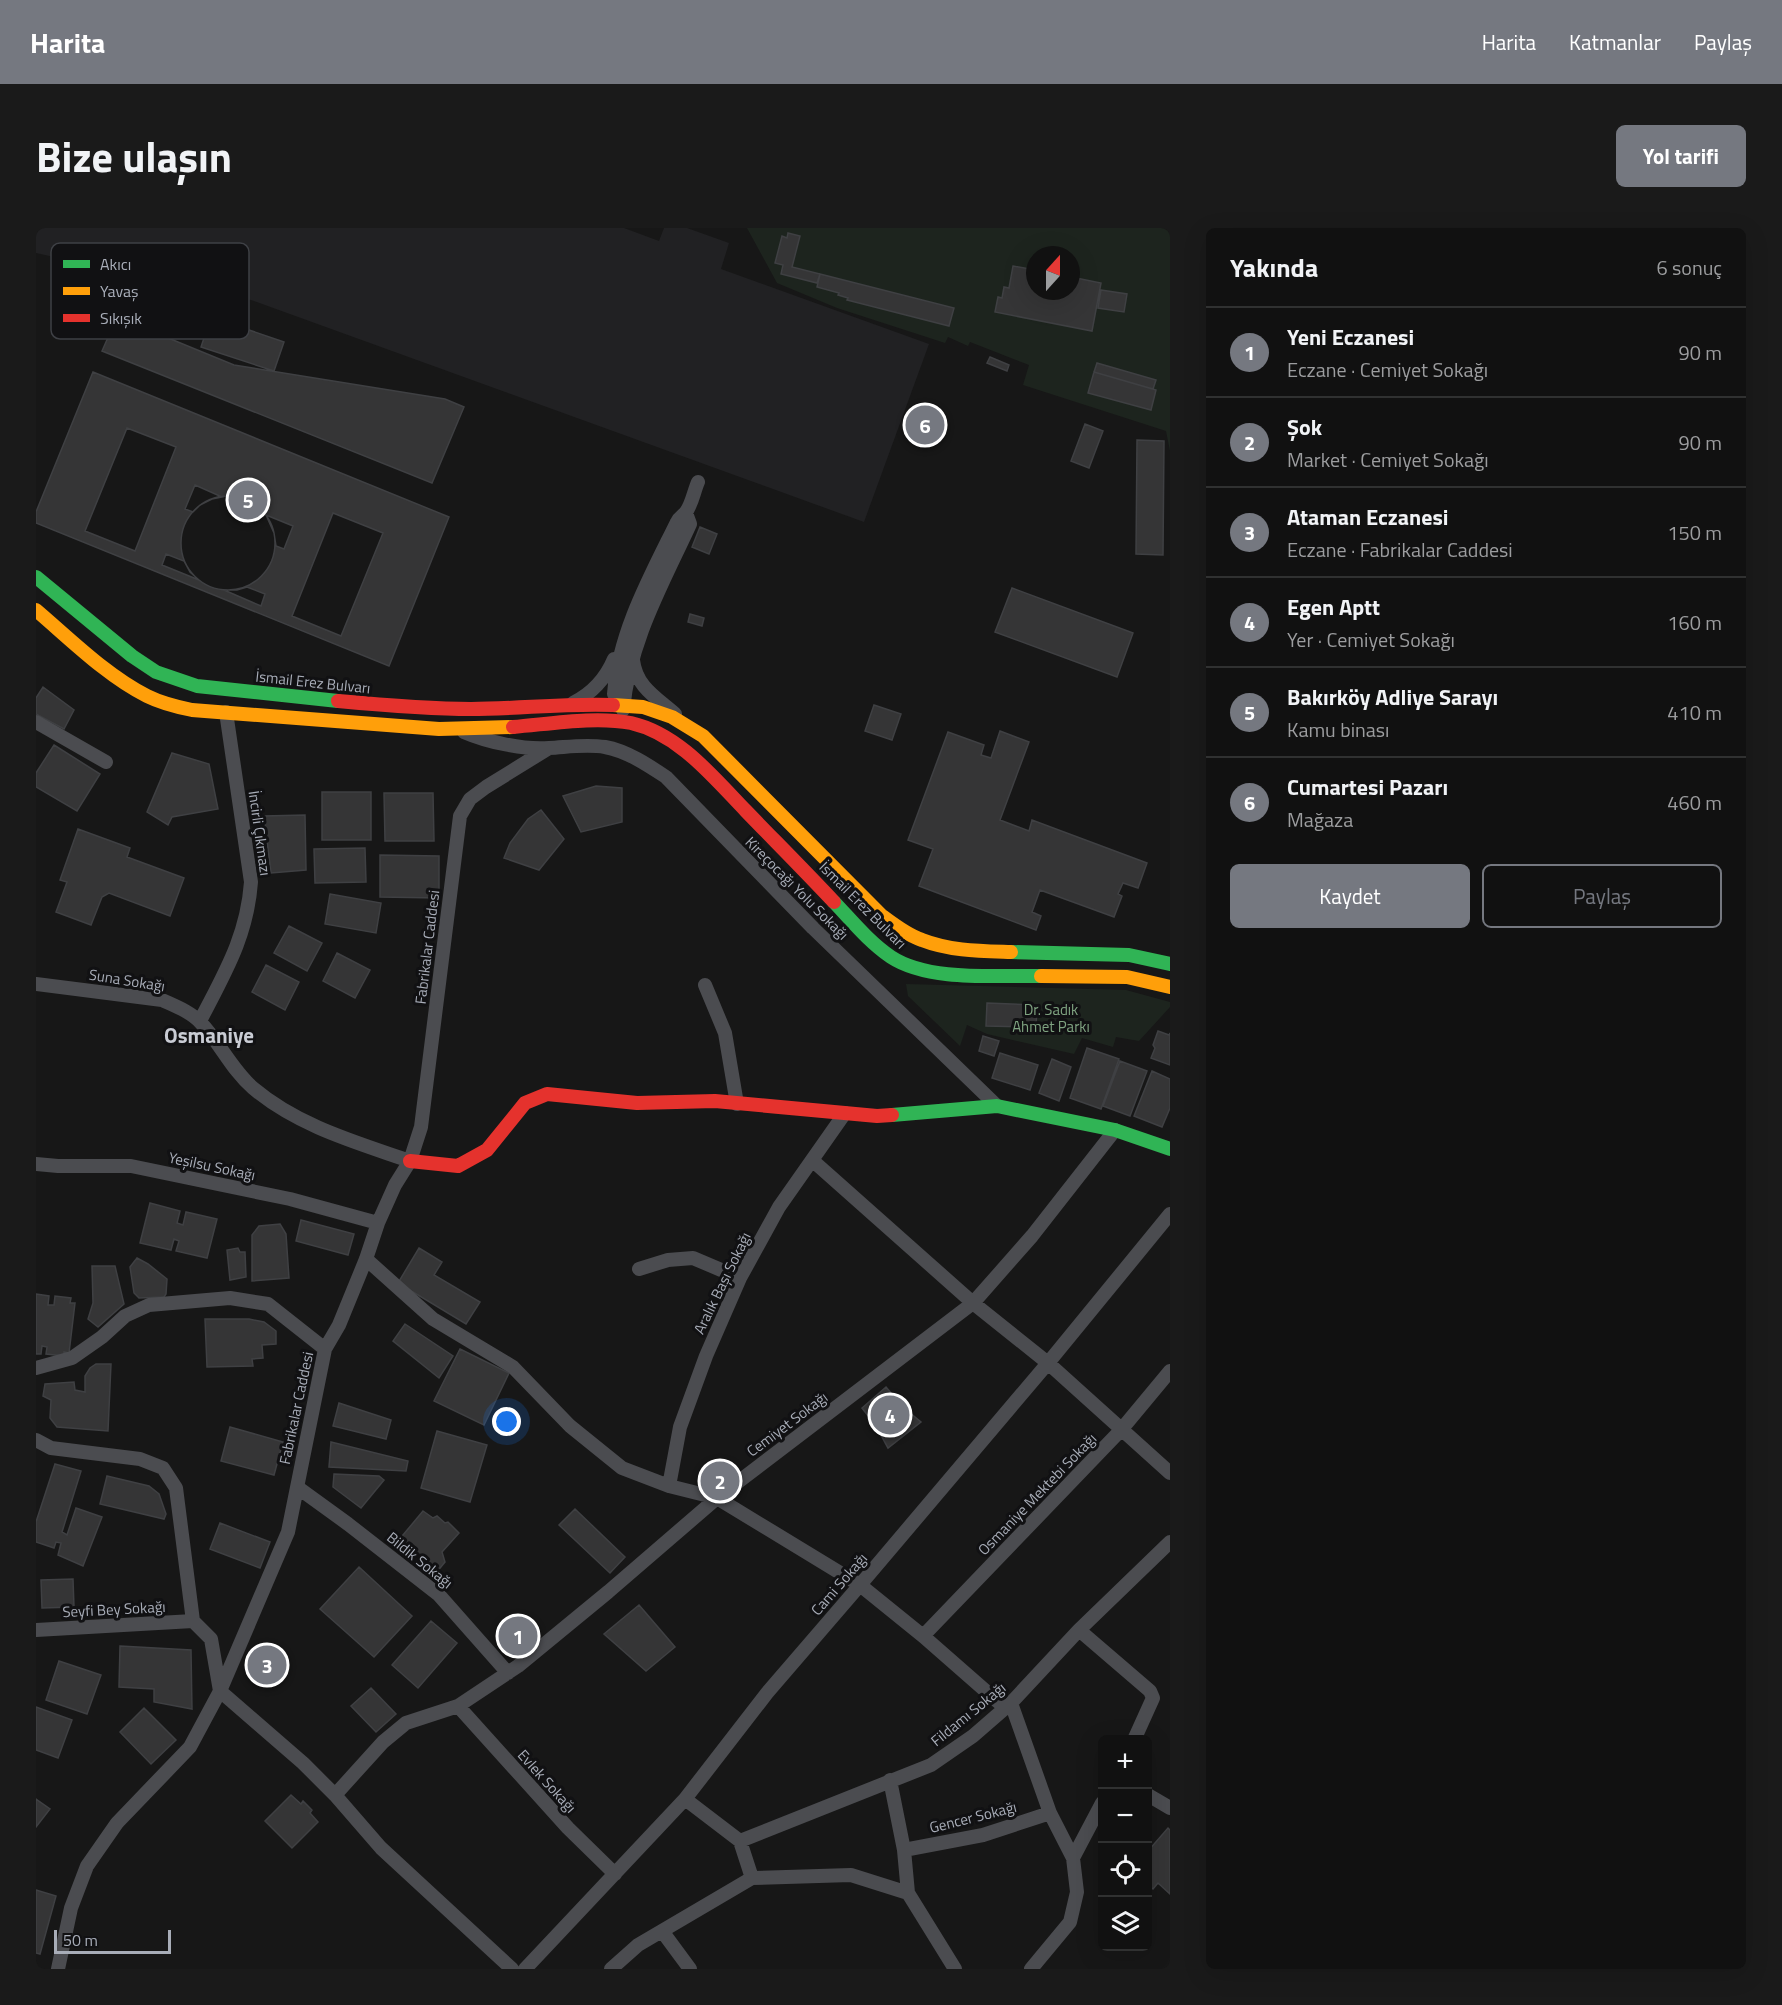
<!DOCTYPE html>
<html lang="tr">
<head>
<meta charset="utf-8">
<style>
  body { margin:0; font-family:"Titillium Web",sans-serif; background:#1a1a1a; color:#f1f3f6 }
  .controls { position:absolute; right:18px; bottom:18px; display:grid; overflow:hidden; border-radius:9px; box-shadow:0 6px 24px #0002 }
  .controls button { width:54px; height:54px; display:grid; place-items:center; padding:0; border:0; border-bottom:2px solid #303131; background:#111; color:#f1f3f6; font:30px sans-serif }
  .compass { position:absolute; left:990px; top:18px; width:54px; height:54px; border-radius:50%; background:#111; box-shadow:0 6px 24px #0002; rotate:21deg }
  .scale { position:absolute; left:18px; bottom:15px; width:117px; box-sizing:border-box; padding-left:6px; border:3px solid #a8adb8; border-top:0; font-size:16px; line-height:21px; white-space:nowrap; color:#a8adb8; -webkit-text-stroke:4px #111113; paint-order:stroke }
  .you { position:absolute; left:471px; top:1194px; width:21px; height:21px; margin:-15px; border:4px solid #fff; border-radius:50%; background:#1a73e8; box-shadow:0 0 0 9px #1a73e833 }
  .badge { display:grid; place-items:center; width:39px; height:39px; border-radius:50%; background:#757880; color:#fff; font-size:20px; font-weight:700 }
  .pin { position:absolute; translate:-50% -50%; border:3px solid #fff; box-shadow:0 2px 6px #0006 }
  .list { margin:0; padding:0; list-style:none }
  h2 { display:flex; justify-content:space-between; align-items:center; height:78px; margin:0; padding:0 24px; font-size:26px }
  h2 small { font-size:20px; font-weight:400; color:#9c9d9f }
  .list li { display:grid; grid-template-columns:39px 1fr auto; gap:18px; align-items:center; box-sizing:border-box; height:90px; padding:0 24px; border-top:2px solid #303131 }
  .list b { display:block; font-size:22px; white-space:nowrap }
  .list p { margin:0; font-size:20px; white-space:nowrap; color:#9c9d9f }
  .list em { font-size:20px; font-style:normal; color:#9c9d9f }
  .actions { display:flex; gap:12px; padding:18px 24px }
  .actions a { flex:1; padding:14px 0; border:2px solid #757880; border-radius:9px; text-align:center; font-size:21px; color:#757880 }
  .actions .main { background:#757880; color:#fff }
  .icon { flex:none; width:33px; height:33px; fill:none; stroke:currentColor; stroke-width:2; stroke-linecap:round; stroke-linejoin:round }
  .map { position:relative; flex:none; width:1134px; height:1741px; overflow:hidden; border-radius:9px }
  header { display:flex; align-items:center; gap:36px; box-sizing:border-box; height:84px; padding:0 30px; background:#757880; color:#fff }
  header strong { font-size:28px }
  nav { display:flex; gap:33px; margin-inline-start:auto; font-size:21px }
  .intro { display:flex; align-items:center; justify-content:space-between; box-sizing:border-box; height:144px; padding:0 36px }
  h1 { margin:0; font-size:42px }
  .button { padding:15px 27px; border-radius:9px; background:#757880; color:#fff; font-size:21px; font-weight:700 }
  main { display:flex; gap:36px; padding:0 36px }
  aside { flex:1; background:#111; border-radius:9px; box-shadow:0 6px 24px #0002 }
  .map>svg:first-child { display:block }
  .built { fill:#212123 }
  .green { fill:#1d241e; fill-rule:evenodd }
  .building { fill:#353536; stroke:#3f4043; stroke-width:1.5; fill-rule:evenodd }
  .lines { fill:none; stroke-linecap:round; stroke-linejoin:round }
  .street { stroke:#4b4c50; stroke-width:14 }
  .fast { stroke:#30b455; stroke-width:14 }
  .slow { stroke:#ff9f0a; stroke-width:14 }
  .jam { stroke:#e5322d; stroke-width:14 }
  .labels { text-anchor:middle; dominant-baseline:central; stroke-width:6; stroke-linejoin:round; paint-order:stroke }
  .street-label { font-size:15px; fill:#a8adb8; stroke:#111113 }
  .park-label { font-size:15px; fill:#7fa381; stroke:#111113 }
  .district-label { font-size:21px; font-weight:bold; fill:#c9ccd4; stroke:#111113 }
  .key { fill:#111113; stroke:#3e4045; stroke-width:1.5 }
  .key-label { font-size:16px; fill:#a8adb8 }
</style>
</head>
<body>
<header>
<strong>Harita</strong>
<nav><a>Harita</a><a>Katmanlar</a><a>Paylaş</a></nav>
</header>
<div class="intro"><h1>Bize ulaşın</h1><a class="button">Yol tarifi</a></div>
<main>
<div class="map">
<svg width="1134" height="1741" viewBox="0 0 1134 1741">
  <rect width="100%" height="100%" fill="#171717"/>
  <path class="built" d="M 0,0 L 588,0 L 623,13 L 628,0 L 651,0 L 693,15 L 685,41 L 893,116 L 828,294 L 215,72 L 0,25 Z"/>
  <path class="green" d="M 711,0 L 1134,0 L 1134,223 L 1130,203 L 987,157 L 993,137 L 934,114 L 932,118 L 912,109 L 909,115 L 801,80 L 741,55 ZM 999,27 L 1035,27 L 1035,63 L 999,63 Z
    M 870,756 L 1090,762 L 1134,774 L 1134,779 L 1103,813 L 1080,809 L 1077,819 L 1046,810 L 1038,826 L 951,806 L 931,797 L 924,818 L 872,768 Z"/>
  <path class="building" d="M 752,5 L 764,8 L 756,39 L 784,46 L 781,55 L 745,46 L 747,37 L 739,35 L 746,8 L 751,10 Z
    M 977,38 L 999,42 L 999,63 L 1035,63 L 1035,49 L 1065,55 L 1056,103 L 959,84 L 962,69 L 966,70 L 968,59 L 973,60 Z
    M 784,46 L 918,80 L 913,98 L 811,72 L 812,70 L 802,67 L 803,65 L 781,59 Z
    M 1065,62 L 1091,66 L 1088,84 L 1062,80 Z
    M 81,89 L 198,137 L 409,171 L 428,179 L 396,255 L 66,123 Z
    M 175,89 L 248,114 L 238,143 L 165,119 Z
    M 954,129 L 973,137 L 971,143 L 951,135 Z
    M 1061,135 L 1120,152 L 1117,161 L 1058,144 Z
    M 57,144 L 413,289 L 353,438 L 0,295 L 0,284 ZM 91,200 L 140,219 L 99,323 L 49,303 ZM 159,257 L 186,269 L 176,271 L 164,277 L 157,284 L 149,281 ZM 297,285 L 347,305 L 305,408 L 256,388 ZM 230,287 L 257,298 L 248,321 L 240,318 L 238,305 ZM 130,326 L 148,333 L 154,344 L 163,352 L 126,337 ZM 211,359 L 229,366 L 225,378 L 188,362 L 201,362 Z
    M 1058,144 L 1120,162 L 1115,182 L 1052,165 Z
    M 1049,196 L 1067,203 L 1053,240 L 1035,233 Z
    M 1101,212 L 1128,213 L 1127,327 L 1100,326 Z
    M145 315a47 47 0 1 1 94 0a47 47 0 1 1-94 0Z
    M 664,299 L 681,306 L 673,326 L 656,319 Z
    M 976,360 L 1097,405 L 1081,449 L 959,404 Z
    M 654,386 L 668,390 L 666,398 L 652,394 Z
    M 7,459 L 38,482 L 28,501 L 0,486 L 0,470 Z
    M 838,477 L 865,486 L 856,512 L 829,503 Z
    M 964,503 L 993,514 L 964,592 L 993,603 L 996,592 L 1111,635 L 1102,660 L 1087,655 L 1082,666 L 1086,668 L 1078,689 L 1004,662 L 996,684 L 1005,688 L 1000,702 L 883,658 L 897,621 L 872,612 L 912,504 L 948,517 L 945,527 L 955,530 Z
    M 18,517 L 64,546 L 41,583 L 0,559 L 0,545 Z
    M 136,525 L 173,536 L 182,581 L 136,589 L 132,597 L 111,584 Z
    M 560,558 L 586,560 L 586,594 L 545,604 L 527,568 Z
    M 286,564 L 335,564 L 335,612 L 286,612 Z
    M 348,565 L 397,565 L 398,613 L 349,613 Z
    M 505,582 L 528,611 L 503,642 L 468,630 L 474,615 L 492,591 Z
    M 269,587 L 270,642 L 235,645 L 228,588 Z
    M 42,601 L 94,620 L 91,629 L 148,650 L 134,688 L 73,665 L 66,669 L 55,697 L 20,684 L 31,654 L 24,652 Z
    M 329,620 L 330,654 L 279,655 L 278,621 Z
    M 344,627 L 403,628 L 403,670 L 344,669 Z
    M 294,666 L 345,675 L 340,705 L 289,696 Z
    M 253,698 L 286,715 L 271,743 L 238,725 Z
    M 301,725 L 334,742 L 319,770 L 287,753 Z
    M 230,737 L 263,754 L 249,782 L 216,764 Z
    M 951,775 L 1001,777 L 1000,799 L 950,798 Z
    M 1122,803 L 1133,807 L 1134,805 L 1134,837 L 1115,830 L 1119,820 L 1117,817 Z
    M 947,808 L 963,813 L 958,828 L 943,823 Z
    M 1051,820 L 1083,831 L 1065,881 L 1034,870 Z
    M 964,825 L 1002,837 L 994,862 L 956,850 Z
    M 1016,831 L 1035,839 L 1023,873 L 1003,865 Z
    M 1084,833 L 1111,843 L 1094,888 L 1067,878 Z
    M 1116,843 L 1134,851 L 1134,880 L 1126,899 L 1098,888 Z
    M 114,975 L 144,983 L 141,995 L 147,997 L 150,984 L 181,991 L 171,1030 L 140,1023 L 143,1013 L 138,1011 L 135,1022 L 104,1015 Z
    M 265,992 L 318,1006 L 312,1027 L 260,1013 Z
    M 244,996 L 250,1006 L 253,1050 L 216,1053 L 216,1007 L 223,998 Z
    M 202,1020 L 204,1024 L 209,1024 L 210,1049 L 194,1052 L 191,1022 Z
    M 383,1020 L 406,1034 L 398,1047 L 444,1074 L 430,1096 L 362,1055 Z
    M 101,1030 L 112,1036 L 131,1051 L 130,1066 L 128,1069 L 103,1070 L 98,1065 L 94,1039 Z
    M 56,1038 L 79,1038 L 88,1076 L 62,1099 L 52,1091 L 57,1075 Z
    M 0,1066 L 13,1068 L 12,1077 L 18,1077 L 19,1068 L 35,1070 L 34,1075 L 39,1075 L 33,1125 L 28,1124 L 28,1128 L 10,1126 L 11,1119 L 6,1118 L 5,1126 L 0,1126 Z
    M 169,1091 L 213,1091 L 228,1094 L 240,1103 L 240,1116 L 226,1117 L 227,1130 L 216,1131 L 217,1138 L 171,1139 Z
    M 369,1096 L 417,1128 L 403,1150 L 357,1113 Z
    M 424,1121 L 473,1145 L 448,1197 L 398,1173 Z
    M 60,1136 L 75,1136 L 72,1203 L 21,1199 L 14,1190 L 15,1172 L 7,1168 L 9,1156 L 38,1154 L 39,1162 L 49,1164 L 49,1148 L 54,1140 Z
    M 850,1159 L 867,1179 L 885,1194 L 852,1220 L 840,1198 L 826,1180 Z
    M 303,1175 L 355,1192 L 350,1211 L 297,1198 Z
    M 194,1199 L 247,1214 L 238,1247 L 185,1233 Z
    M 401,1203 L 451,1217 L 434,1274 L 385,1260 Z
    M 295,1214 L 372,1233 L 370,1243 L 293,1239 Z
    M 19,1236 L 45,1243 L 26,1304 L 31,1307 L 40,1280 L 66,1289 L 47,1338 L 22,1327 L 25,1315 L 20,1314 L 18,1320 L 0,1314 L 0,1294 Z
    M 298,1246 L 343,1248 L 348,1252 L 325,1280 L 297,1259 Z
    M 71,1248 L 113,1258 L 123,1266 L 130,1286 L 128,1291 L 64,1276 Z
    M 539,1281 L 589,1329 L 574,1345 L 523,1297 Z
    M 387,1283 L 397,1290 L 401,1288 L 409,1295 L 412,1294 L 423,1305 L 406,1324 L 409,1334 L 400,1345 L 362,1313 Z
    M 184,1295 L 234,1314 L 224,1340 L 174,1321 Z
    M 323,1339 L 376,1388 L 338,1429 L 284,1381 Z
    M 37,1351 L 38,1379 L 6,1380 L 5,1352 Z
    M 603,1377 L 639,1419 L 610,1443 L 568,1406 Z
    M 395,1393 L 421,1415 L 382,1460 L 356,1437 Z
    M 84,1418 L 155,1422 L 156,1481 L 118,1474 L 118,1461 L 83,1459 Z
    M 23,1433 L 65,1447 L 51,1486 L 10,1472 Z
    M 335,1460 L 360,1486 L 340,1504 L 315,1478 Z
    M 0,1479 L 36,1492 L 22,1530 L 0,1522 Z
    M 108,1480 L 140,1512 L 115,1536 L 84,1504 Z
    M 255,1567 L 265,1576 L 267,1573 L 276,1582 L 274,1585 L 282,1594 L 256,1620 L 229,1593 Z
    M 0,1571 L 14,1581 L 0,1599 Z
    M 1132,1600 L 1134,1602 L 1134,1666 L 1122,1655 L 1117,1661 L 1112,1657 L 1112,1623 Z
    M 0,1662 L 20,1668 L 4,1726 L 0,1725 Z"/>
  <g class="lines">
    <path class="street" d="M 597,432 C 600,459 621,470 639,486
      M 537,475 C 555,466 570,450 578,431
      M 587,478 L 578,466 C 583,404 614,349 641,294 C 643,289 647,288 650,284 C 656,276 658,263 662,254
      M 587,482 C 593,414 626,357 654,296 L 650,285
      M 0,494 L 70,534
      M 428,504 C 451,514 488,522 513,520 C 532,519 550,516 569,519 C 591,523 612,537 630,549 L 777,700 L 961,878
      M 0,756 L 126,772 C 139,778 155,784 165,795 C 184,815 196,842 217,860 C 262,898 319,914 374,933
      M 669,757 L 689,805 L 701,876
      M 164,793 C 188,746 211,709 215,654 L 190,484
      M 776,932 L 937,1075 L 1012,1135 L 1134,1245
      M 0,936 L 22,938 L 95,938 L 254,971 L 342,995
      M 330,1031 L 397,1091 L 477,1139 L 534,1198 L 586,1240 L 633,1258 L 681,1270 L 824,1357 L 887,1408 L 968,1479
      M 603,1041 L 632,1032 L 657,1030 L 704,1050
      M 0,1140 L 36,1130 L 66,1109 L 89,1088 L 113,1077 L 194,1070 L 232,1076 L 289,1121
      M 0,1212 L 15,1220 L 104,1231 L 127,1240 L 140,1260 L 157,1393 L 175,1411 L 184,1463 L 267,1535 L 299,1567 L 345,1620 L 476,1741
      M 633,1258 L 644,1199 L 670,1128 L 704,1050 L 743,979 L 809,885
      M 261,1259 L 312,1296 L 403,1367 L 472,1445
      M 0,1402 L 157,1393
      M 1043,1402 L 1114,1463 L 1117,1470 L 1098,1512
      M 887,1408 L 1085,1202 L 1134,1143
      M 975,1475 L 1014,1585 L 1037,1630 L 1041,1664 L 1034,1694 L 995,1741
      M 422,1478 L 532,1600 L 579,1646
      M 854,1552 L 868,1622 L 872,1665 L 919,1741
      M 299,1567 L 347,1514 L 370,1495 L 422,1478 L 482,1438 L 572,1364 L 681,1270 L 937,1075 L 996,1008 L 1079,902
      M 1112,1567 L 1134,1580
      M 649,1571 L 704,1613 L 716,1650
      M 704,1613 L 895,1537 L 937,1508 L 975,1475 L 1043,1402 L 1134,1314
      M 868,1622 L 947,1607 L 1014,1585
      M 1037,1630 L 1066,1575
      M 626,1703 L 654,1741
      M 22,1741 L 35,1680 L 51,1638 L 81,1595 L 154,1519 L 184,1463 L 252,1304 L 289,1121 L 303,1097 L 330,1031 L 342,995 L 359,957 L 374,933 L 385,899 L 424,588 L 434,571 L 450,559 L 513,520
      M 489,1741 L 649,1571 L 731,1465 L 824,1357 L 1012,1135 L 1134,986
      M 575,1741 L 602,1717 L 716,1650 L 815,1647 L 872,1665"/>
    <path class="fast" d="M 0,349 L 96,428 L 120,444 L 161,458 L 302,473
      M 798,674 C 816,693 833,714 855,729 C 893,754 961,747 1005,748
      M 975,724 L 1093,727 L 1134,736
      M 856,887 L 961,878 L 1079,902 L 1134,921"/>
    <path class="slow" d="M 0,382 C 34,411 71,448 111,468 C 125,475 141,479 156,482 L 403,501 L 477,499
      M 577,477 L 607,479 L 636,489 L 667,508 L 845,687 C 857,696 871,707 886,712 C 914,723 945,723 975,724
      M 1005,748 L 1091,749 L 1134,759"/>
    <path class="jam" d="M 302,473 C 346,477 390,481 435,481 C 482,481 529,475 577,477
      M 477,499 C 514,496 559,488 595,495 C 643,506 677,549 710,583 C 739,613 769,643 798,674
      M 374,933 L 422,938 L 451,922 L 489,875 L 511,866 L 601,875 L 679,873 L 841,888 L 856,887"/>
  </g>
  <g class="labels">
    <g class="street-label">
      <text transform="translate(277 454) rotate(6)">İsmail Erez Bulvarı</text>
      <text transform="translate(224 605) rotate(82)">İncirli Çıkmazı</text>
      <text transform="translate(761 660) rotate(45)">Kireçocağı Yolu Sokağı</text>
      <text transform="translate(827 677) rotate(45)">İsmail Erez Bulvarı</text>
      <text transform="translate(391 719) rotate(-83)">Fabrikalar Caddesi</text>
      <text transform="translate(91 752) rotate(9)">Suna Sokağı</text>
      <text transform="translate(176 938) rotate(12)">Yeşilsu Sokağı</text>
      <text transform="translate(686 1055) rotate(-64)">Aralık Başı Sokağı</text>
      <text transform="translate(260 1180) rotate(-78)">Fabrikalar Caddesi</text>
      <text transform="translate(751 1196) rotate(-37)">Cemiyet Sokağı</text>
      <text transform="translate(1001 1266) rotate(-46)">Osmaniye Mektebi Sokağı</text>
      <text transform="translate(384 1332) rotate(39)">Bildik Sokağı</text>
      <text transform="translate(803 1356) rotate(-49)">Cami Sokağı</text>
      <text transform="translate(78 1381) rotate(-3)">Seyfi Bey Sokağı</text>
      <text transform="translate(932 1486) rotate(-39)">Fildamı Sokağı</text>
      <text transform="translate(511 1553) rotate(48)">Evlek Sokağı</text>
      <text transform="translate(937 1589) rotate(-14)">Gencer Sokağı</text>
    </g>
    <g class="park-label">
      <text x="1015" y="781">Dr. Sadık<tspan x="1015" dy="17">Ahmet Parkı</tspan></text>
    </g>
    <g class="district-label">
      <text x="173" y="807">Osmaniye</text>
    </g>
  </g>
  <rect x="15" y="15" width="198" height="96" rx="9" class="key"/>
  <rect x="27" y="32" width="27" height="8" fill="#30b455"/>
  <rect x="27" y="59" width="27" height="8" fill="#ff9f0a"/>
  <rect x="27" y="86" width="27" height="8" fill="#e5322d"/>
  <g class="key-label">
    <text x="64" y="42">Akıcı</text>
    <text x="64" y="69">Yavaş</text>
    <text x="64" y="96">Sıkışık</text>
  </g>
</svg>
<div class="controls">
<button>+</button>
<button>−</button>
<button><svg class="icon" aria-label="locate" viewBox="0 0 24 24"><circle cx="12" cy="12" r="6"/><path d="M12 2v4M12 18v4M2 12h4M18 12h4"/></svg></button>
<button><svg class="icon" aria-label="layers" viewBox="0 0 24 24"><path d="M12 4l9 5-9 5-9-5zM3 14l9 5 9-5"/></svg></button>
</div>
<svg class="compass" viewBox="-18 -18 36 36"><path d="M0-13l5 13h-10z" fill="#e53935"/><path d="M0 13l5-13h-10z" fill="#9c9d9f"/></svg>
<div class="scale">50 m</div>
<div class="you"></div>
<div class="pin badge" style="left:482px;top:1408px">1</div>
<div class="pin badge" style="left:684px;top:1253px">2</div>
<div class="pin badge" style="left:231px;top:1437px">3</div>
<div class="pin badge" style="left:854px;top:1187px">4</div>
<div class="pin badge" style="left:212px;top:272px">5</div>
<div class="pin badge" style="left:889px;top:197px">6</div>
</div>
<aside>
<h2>Yakında<small>6 sonuç</small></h2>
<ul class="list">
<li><span class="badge">1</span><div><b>Yeni Eczanesi</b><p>Eczane · Cemiyet Sokağı</p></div><em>90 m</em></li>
<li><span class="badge">2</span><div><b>Şok</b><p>Market · Cemiyet Sokağı</p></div><em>90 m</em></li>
<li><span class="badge">3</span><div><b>Ataman Eczanesi</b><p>Eczane · Fabrikalar Caddesi</p></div><em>150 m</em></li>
<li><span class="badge">4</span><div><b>Egen Aptt</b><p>Yer · Cemiyet Sokağı</p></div><em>160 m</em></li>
<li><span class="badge">5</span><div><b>Bakırköy Adliye Sarayı</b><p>Kamu binası</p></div><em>410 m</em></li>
<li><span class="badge">6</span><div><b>Cumartesi Pazarı</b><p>Mağaza</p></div><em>460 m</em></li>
</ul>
<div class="actions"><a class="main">Kaydet</a><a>Paylaş</a></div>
</aside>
</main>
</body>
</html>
